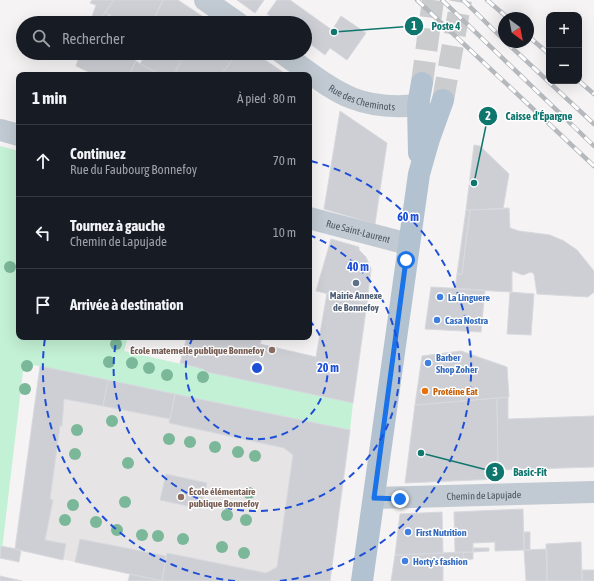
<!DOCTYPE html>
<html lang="fr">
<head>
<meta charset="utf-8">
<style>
  body { margin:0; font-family:"Asap Condensed",sans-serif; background:#20242c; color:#f1f3f6 }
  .controls { position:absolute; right:12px; top:12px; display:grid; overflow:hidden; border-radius:8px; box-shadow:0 4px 16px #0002 }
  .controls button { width:36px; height:36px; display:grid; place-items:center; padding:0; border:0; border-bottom:1px solid #363941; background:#171b24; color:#f1f3f6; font:20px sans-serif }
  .compass { position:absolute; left:498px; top:12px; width:36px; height:36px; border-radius:50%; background:#171b24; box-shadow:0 4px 16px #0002; rotate:148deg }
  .stop { position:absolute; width:12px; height:12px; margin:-9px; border:3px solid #1a73e8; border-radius:50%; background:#fff }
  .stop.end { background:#1a73e8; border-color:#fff; box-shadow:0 1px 4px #0008 }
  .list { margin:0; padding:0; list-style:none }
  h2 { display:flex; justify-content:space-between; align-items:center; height:52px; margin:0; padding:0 16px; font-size:17px }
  h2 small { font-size:13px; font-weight:400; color:#9ea1a6 }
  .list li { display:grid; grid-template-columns:26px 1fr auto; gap:12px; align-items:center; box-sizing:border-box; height:72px; padding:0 16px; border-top:1px solid #363941 }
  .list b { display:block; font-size:15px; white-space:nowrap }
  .list p { margin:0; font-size:13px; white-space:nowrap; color:#9ea1a6 }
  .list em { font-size:13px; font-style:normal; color:#9ea1a6 }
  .icon { flex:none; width:22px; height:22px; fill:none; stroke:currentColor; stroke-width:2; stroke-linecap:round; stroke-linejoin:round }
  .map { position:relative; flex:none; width:594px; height:581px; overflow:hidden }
  .search { position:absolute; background:#171b24; box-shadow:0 4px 16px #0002; left:16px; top:16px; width:296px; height:44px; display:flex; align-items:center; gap:10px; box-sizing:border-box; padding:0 14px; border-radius:22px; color:#9ea1a6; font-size:15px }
  .panel { position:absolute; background:#171b24; box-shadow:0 4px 16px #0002; left:16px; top:72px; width:296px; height:268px; border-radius:8px }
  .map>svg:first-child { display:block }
  .education { fill:#e6e4e5 }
  .green { fill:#c3f1d5 }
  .building { fill:#cdcfd5; stroke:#d7d9de }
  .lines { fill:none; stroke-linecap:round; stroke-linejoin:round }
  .primary-tunnel { stroke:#caccce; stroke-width:22; stroke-dasharray:22 11; stroke-linecap:butt }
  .minor { stroke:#c1cad2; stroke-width:22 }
  .primary { stroke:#b3c2d1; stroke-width:22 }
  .rail-casing { stroke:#b5b8bd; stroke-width:4.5 }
  .rail { stroke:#fff; stroke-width:3; stroke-dasharray:9; stroke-linecap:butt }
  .tree { fill:#7bb799 }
  .route { stroke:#1a73e8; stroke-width:5 }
  .ring { fill:none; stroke:#1d4ed8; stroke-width:2; stroke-dasharray:7 5 }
  .service-dot { fill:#5c6f8a; stroke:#fff; stroke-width:1.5 }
  .shop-dot { fill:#3f7fe0; stroke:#fff; stroke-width:1.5 }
  .education-dot { fill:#8d6e63; stroke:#fff; stroke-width:1.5 }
  .food-dot { fill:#e8710a; stroke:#fff; stroke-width:1.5 }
  .labels { text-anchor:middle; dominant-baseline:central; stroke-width:3; stroke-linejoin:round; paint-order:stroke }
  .street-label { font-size:10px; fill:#4a5661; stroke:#fff }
  .service-label { font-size:10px; font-weight:bold; fill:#4e5e75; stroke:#fff }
  .shop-label { font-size:10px; font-weight:bold; fill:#366cbe; stroke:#fff; text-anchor:start }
  .education-label { font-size:10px; font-weight:bold; fill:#785e54; stroke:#fff; text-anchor:end }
  .food-label { font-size:10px; font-weight:bold; fill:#c56008; stroke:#fff; text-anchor:start }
  .centre { fill:#1d4ed8; stroke:#fff; stroke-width:2 }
  .ring-label { font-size:12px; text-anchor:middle; font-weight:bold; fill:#1d4ed8; stroke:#fff; stroke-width:3; stroke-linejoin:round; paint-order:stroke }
  .leader { fill:none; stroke:#0f766e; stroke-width:1.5 }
  .callout-dot { fill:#0f766e; stroke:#fff; stroke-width:1.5 }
  .mark-label { font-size:12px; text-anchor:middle; font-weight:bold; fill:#fff }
  .callout-label { font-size:11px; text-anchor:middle; font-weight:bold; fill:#0f766e; stroke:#fff; stroke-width:3; stroke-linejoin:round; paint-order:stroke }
</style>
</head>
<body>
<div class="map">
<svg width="594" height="581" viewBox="0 0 594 581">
  <rect width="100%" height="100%" fill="#f5f3f3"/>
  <path class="education" d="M 40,366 L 350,430 L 330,581 L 164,581 L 15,549 Z"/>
  <path class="green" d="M 0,146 L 19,151 L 19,337 L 128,337 L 124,351 L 353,403 L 350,430 L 24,363 L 2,550 L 0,550 Z"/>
  <path class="building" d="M 92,0 L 114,0 L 97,23 L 90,23 L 96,5 L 90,3 Z
    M 114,0 L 163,0 L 152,23 L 122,23 L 105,12 Z
    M 163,0 L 178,0 L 202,16 L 199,23 L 152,23 Z
    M 237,0 L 264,0 L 255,13 Z
    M 277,0 L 290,0 L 332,30 L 341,16 L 366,33 L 347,60 L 330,48 L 325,55 L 305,40 L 305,23 L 280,23 L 267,14 Z
    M 105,12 L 109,15 L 105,23 L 97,23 Z
    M 202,16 L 211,23 L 199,23 Z
    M 80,53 L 139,53 L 129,75 L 95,75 L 76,66 Z
    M 147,53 L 185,53 L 174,75 L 162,75 L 140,64 Z
    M 185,53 L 237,53 L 221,75 L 174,75 Z
    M 237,53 L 255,53 L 287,75 L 221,75 Z
    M 136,61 L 140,64 L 162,75 L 129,75 Z
    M 340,111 L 387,143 L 375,224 L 324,209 Z
    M 474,145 L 480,146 L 509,174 L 503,209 L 466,210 Z
    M 509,208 L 510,228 L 519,231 L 550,235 L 564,241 L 577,250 L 594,271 L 594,292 L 588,297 L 537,294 L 534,274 L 531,272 L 523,275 L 512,271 L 512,292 L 455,289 L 457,274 L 462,274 L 470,210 Z
    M 466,210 L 470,210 L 462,274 L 457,274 Z
    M 331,239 L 359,247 L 359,250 L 366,257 L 371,269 L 367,303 L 316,291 Z
    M 431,287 L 485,290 L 481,332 L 425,329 Z
    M 510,292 L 534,294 L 531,335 L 507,334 Z
    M 327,293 L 367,303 L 353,403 L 207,372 L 203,369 L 180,363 L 187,337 L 262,337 L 260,344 L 316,357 Z
    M 461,351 L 507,367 L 509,397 L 415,405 L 422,356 Z
    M 40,366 L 108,380 L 103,406 L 64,399 L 62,426 L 60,426 L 50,499 L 53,500 L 45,540 L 66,544 L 63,560 L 15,549 Z
    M 108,380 L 175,394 L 170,419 L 103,406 Z
    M 175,394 L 350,430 L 330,581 L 162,581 L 167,553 L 266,573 L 277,567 L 293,455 L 284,448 L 169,423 Z
    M 508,397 L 508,419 L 594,416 L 594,467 L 498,470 L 497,398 Z
    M 497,398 L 498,479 L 405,483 L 415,405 Z
    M 166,474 L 207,483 L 201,509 L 160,500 Z
    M 523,509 L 524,550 L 495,551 L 495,542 L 473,543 L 473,552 L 455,553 L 454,512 Z
    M 442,512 L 443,553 L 395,555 L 400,514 Z
    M 524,532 L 530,532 L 530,550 L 524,550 Z
    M 80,539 L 166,556 L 162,581 L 75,562 Z
    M 581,542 L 582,581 L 547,581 L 546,544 Z
    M 1,546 L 21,550 L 19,562 L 0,558 Z
    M 473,548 L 489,548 L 489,551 L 473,552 Z
    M 547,549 L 547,581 L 526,581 L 524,550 Z
    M 463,552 L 464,560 L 443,562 L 443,581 L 391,581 L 395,555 Z
    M 463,552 L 473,552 L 473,559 L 464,560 Z
    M 582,570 L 594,570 L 594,581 L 582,581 Z
    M 130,574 L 162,581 L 128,581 Z
    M 0,576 L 22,581 L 0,581 Z"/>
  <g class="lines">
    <path class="primary-tunnel" d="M 422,83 L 433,0
      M 443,100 L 461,0"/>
    <g class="minor">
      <path d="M 205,0 L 238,23"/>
      <path id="s1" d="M 282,53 C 332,88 353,112 418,105 L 426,117 L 427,122"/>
      <path d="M 0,130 L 19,135"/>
      <path id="s2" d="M 309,218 L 408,244"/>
      <path id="s3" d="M 374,498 L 594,492"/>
    </g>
    <path class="primary" d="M 419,153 L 418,105 L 422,83
      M 362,581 L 419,174 L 429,139 L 443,100"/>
    <defs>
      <path id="rail" d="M 417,0 L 594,166
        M 442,0 L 594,146
        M 463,0 L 504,40
        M 487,0 L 508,18
        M 528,36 L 549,54
        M 506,42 L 594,124
        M 579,81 L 594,94"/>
    </defs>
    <use href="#rail" class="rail-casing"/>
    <use href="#rail" class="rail"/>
  </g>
  <g class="tree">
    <circle cx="10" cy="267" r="6"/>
    <circle cx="116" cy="344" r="6"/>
    <circle cx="109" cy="362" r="6"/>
    <circle cx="132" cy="363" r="6"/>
    <circle cx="27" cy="366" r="6"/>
    <circle cx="149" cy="368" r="6"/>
    <circle cx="167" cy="375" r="6"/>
    <circle cx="203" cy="377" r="6"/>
    <circle cx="25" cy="389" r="6"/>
    <circle cx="112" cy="421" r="6"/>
    <circle cx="77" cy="430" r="6"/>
    <circle cx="169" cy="439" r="6"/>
    <circle cx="190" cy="442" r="6"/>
    <circle cx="215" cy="447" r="6"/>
    <circle cx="238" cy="452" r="6"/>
    <circle cx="75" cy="454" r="6"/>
    <circle cx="255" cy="456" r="6"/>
    <circle cx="128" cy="463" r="6"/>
    <circle cx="249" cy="493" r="6"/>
    <circle cx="125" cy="502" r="6"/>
    <circle cx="73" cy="505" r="6"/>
    <circle cx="227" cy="515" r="6"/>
    <circle cx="65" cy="520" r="6"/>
    <circle cx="246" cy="520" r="6"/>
    <circle cx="96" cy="522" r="6"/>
    <circle cx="117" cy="530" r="6"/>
    <circle cx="142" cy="535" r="6"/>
    <circle cx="158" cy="536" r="6"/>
    <circle cx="183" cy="539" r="6"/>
    <circle cx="222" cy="547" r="6"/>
    <circle cx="244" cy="553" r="6"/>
  </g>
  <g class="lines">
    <path class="route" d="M 400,499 L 374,498 L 406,260"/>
  </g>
  <g class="ring">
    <path d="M309 320A71 71 0 1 1 193 337"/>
    <path d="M309 235A143 143 0 1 1 117 337"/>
    <path d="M235 581A214 214 0 0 1 45 338M311 161A214 214 0 0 1 279 581"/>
  </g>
  <circle class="service-dot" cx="356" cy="283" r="4"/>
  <g class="shop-dot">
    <circle cx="440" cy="297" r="4"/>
    <circle cx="437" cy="320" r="4"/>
    <circle cx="428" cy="363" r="4"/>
    <circle cx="408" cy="532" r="4"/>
    <circle cx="405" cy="561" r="4"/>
  </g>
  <g class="education-dot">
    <circle cx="272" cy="350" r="4"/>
    <circle cx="181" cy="497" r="4"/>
  </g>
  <circle class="food-dot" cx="425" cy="391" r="4"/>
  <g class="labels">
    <g class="street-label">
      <text stroke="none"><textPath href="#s1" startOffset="93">Rue des Cheminots</textPath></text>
      <text stroke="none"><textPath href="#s2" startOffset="51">Rue Saint-Laurent</textPath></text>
      <text stroke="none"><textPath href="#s3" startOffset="110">Chemin de Lapujade</textPath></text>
    </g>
    <g class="service-label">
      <text x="356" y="295">Mairie Annexe<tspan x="356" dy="12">de Bonnefoy</tspan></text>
    </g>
    <g class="shop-label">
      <text x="448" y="297">La Linguere</text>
      <text x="445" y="320">Casa Nostra</text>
      <text x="436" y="357">Barber<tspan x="436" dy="12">Shop Zoher</tspan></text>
      <text x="416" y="532">First Nutrition</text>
      <text x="413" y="561">Horty's fashion</text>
    </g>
    <g class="education-label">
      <text x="264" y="350">École maternelle publique Bonnefoy</text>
      <text x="189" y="491" text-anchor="start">École élémentaire<tspan x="189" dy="12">publique Bonnefoy</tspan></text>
    </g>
    <g class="food-label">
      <text x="433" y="391">Protéine Eat</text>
    </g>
  </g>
  <circle cx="257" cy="368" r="6" class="centre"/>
  <g class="ring-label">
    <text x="408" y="221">60 m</text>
    <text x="358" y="271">40 m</text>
    <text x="328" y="372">20 m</text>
  </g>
  <path class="leader" d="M334 32L414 26M474 183L488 116M421 453L495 472"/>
  <g class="callout-dot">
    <circle cx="334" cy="32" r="4"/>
    <circle cx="474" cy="183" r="4"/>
    <circle cx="421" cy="453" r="4"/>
    <circle cx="414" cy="26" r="10"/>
    <circle cx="488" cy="116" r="10"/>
    <circle cx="495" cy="472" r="10"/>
  </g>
  <g class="mark-label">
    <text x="414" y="30">1</text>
    <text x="488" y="120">2</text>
    <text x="495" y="476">3</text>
  </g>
  <g class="callout-label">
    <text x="446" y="30">Poste 4</text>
    <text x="539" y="120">Caisse d'Épargne</text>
    <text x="530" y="476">Basic-Fit</text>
  </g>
</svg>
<div class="controls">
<button>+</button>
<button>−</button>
</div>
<svg class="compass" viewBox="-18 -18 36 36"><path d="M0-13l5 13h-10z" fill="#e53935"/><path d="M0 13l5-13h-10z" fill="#9ea1a6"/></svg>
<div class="stop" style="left:406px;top:260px"></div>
<div class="stop end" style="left:400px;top:499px"></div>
<div class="search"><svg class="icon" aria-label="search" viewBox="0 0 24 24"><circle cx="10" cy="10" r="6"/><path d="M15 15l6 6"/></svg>Rechercher</div>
<section class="panel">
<h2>1 min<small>À pied · 80 m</small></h2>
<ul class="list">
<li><svg class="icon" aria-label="ahead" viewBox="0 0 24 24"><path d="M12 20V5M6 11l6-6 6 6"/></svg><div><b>Continuez</b><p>Rue du Faubourg Bonnefoy</p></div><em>70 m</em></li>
<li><svg class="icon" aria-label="left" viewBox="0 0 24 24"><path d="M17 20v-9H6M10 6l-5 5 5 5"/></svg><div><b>Tournez à gauche</b><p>Chemin de Lapujade</p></div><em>10 m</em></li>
<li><svg class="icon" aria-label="arrive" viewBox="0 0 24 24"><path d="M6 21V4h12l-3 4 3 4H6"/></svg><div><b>Arrivée à destination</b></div></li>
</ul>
</section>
</div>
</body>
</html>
